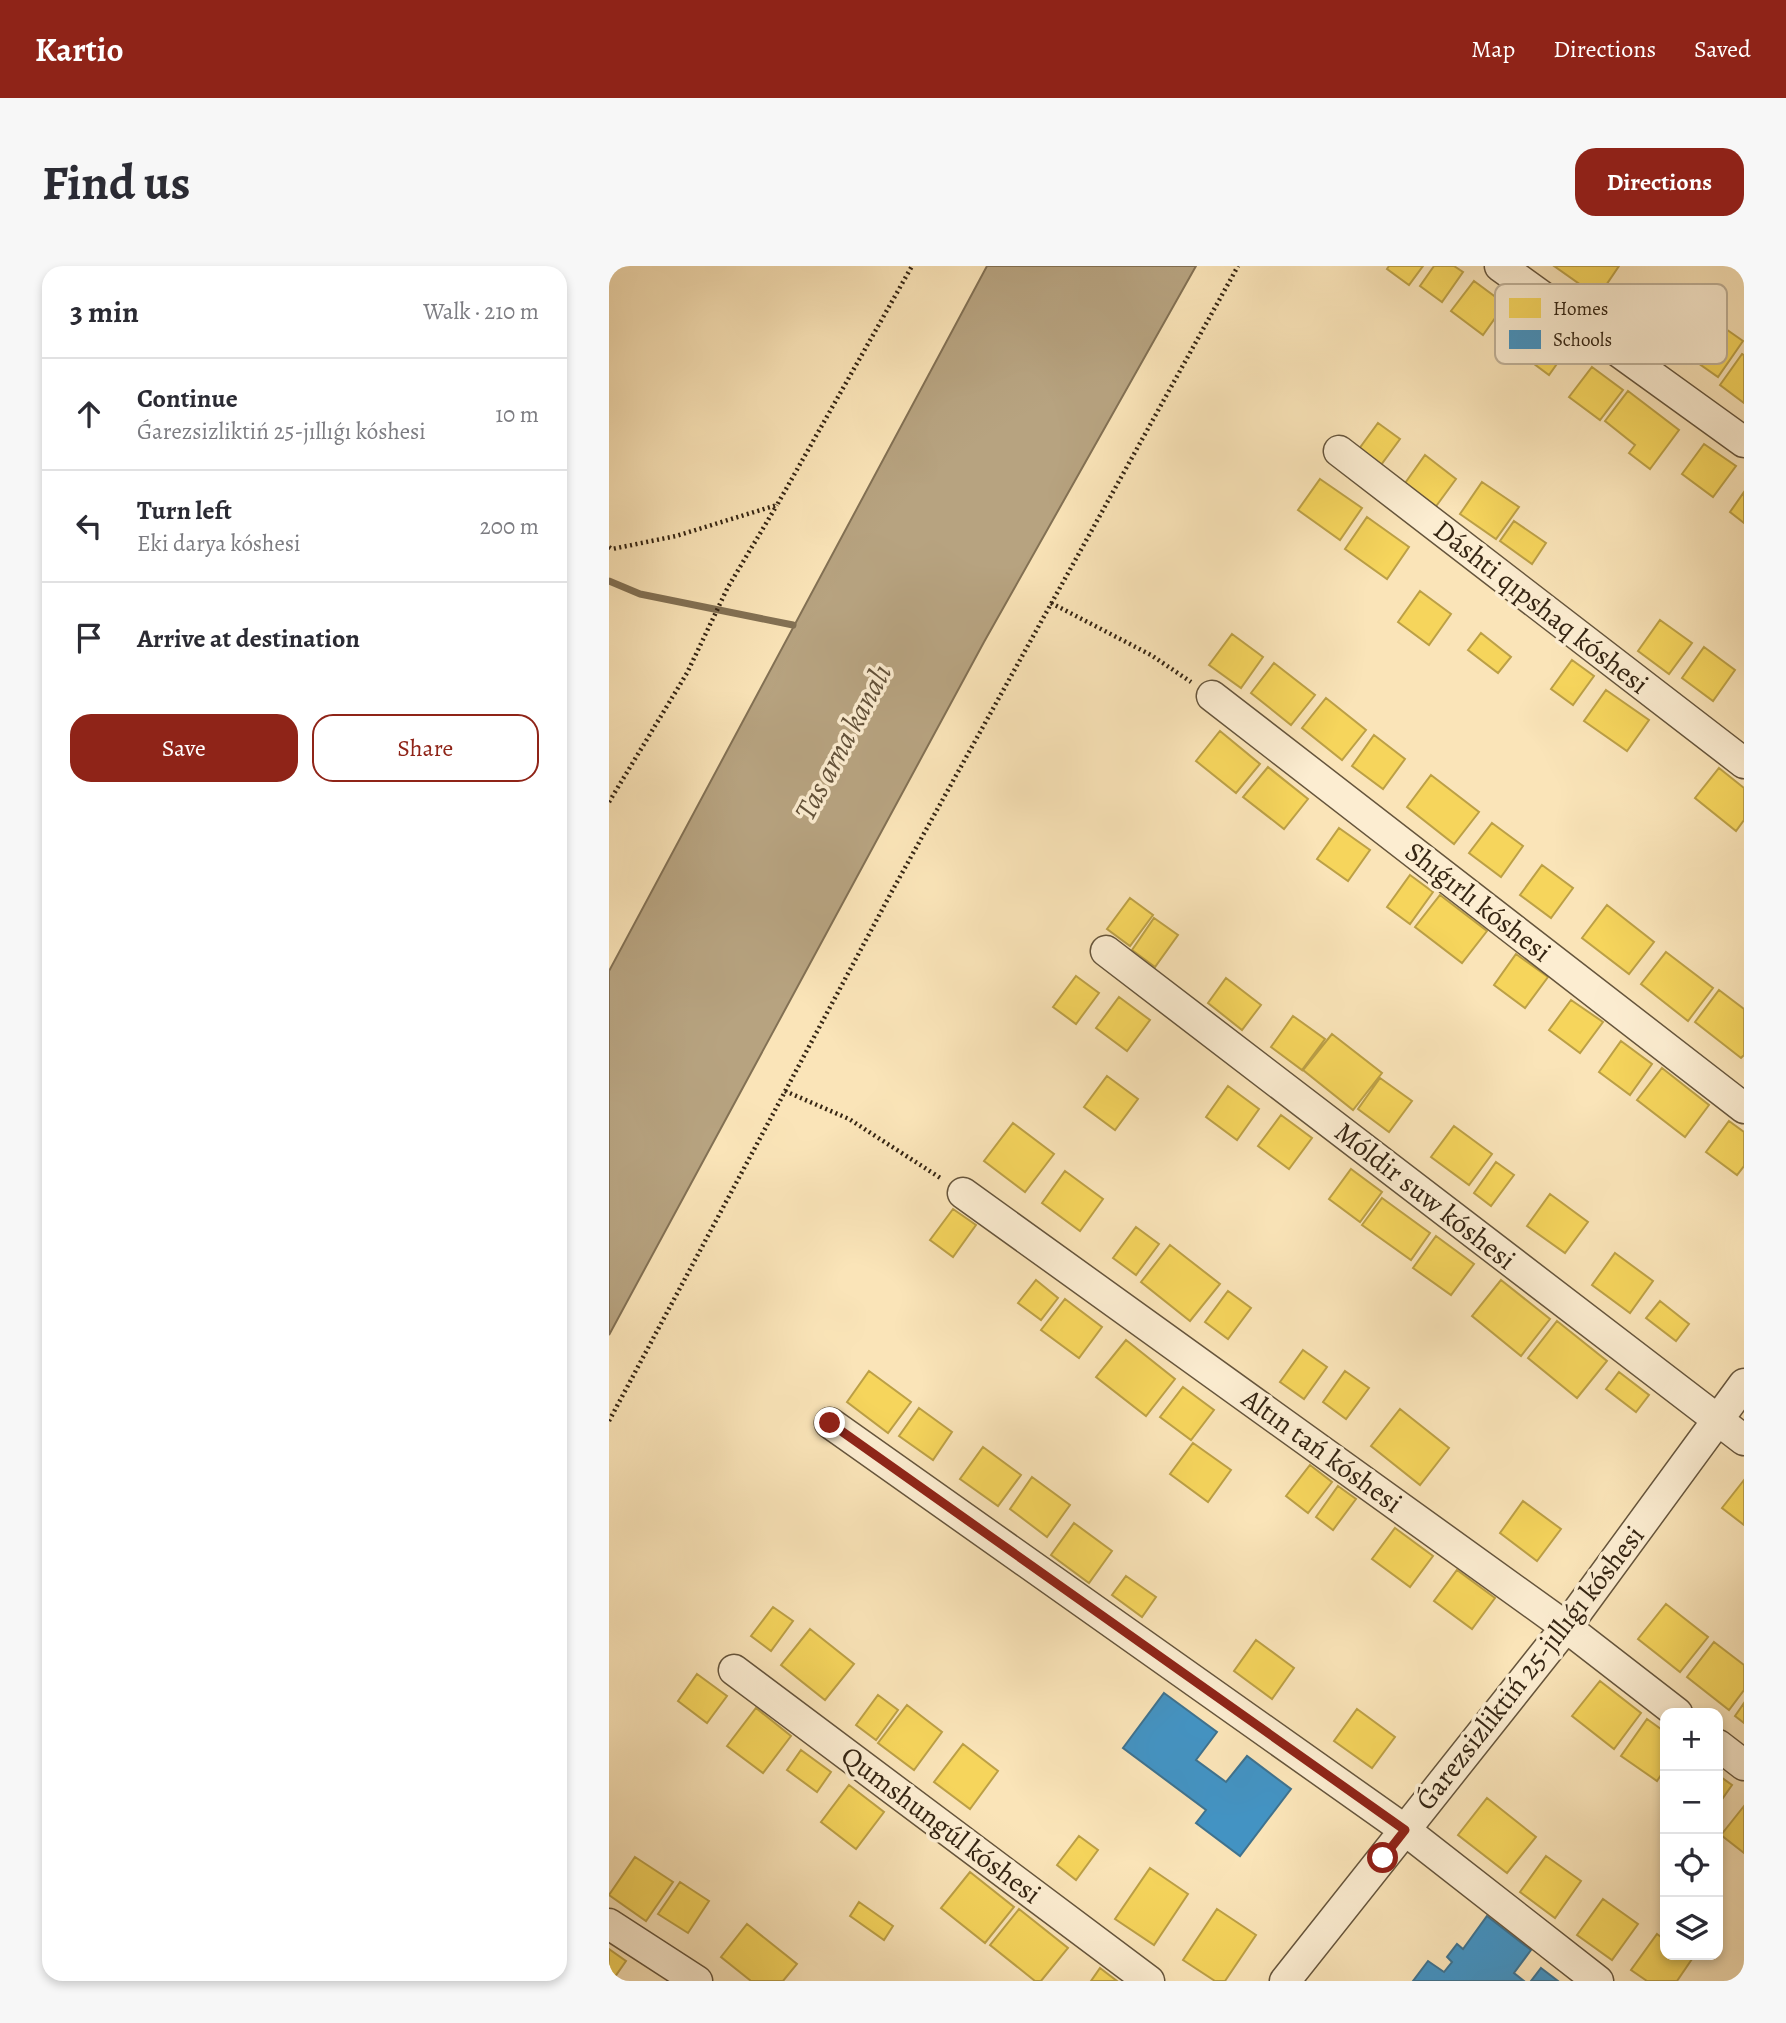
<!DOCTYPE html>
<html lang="en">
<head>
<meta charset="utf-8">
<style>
  body { margin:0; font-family:Alegreya,serif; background:#f7f7f7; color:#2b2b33 }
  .controls { position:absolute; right:21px; bottom:21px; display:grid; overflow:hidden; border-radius:14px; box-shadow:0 4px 10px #0003 }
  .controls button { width:63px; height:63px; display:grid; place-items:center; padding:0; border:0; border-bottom:2px solid #e1e1e2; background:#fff; color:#2b2b33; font:35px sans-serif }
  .stop { position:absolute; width:21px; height:21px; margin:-16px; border:5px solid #8f2418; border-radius:50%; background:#fff }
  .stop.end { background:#8f2418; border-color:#fff; box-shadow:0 2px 7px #0008 }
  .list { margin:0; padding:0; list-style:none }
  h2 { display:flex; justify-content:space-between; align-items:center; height:91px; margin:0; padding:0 28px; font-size:30px }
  h2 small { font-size:23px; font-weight:400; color:#7c7c81 }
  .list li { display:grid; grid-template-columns:46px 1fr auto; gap:21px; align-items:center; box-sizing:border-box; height:112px; padding:0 28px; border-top:2px solid #e1e1e2 }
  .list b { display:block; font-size:26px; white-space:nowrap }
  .list p { margin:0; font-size:23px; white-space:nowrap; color:#7c7c81 }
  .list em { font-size:23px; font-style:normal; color:#7c7c81 }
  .actions { display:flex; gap:14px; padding:21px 28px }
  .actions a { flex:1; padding:16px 0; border:2px solid #8f2418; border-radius:21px; text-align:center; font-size:24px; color:#8f2418 }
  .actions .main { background:#8f2418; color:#fff }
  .icon { flex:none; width:38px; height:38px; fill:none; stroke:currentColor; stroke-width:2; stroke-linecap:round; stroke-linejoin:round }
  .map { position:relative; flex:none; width:1135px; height:1715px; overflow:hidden; border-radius:21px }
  header { display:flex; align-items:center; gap:42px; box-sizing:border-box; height:98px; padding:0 35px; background:#8f2418; color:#fff }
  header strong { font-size:33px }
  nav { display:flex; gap:38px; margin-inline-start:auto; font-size:24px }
  .intro { display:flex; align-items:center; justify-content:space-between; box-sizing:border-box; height:168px; padding:0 42px }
  h1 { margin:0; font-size:49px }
  .button { padding:18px 32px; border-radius:21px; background:#8f2418; color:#fff; font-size:24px; font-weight:700 }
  main { display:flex; gap:42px; padding:0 42px }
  aside { flex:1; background:#fff; border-radius:21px; box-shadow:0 4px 10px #0003 }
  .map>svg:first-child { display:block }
  .water { fill:#b7a380; stroke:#837154; stroke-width:2 }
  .homes { fill:#f6d55c; stroke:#bca046; stroke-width:2 }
  .schools { fill:#4393c3; stroke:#3f728e; stroke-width:2 }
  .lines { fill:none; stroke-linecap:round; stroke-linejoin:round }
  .stream { stroke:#837154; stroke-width:7 }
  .minor-casing { stroke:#66553c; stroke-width:33 }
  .path { stroke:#352513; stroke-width:4.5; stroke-dasharray:2 3.5; stroke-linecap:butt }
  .minor { stroke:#fcedd1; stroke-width:30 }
  .route { stroke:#8f2418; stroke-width:9 }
  .labels { text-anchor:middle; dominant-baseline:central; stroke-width:7; stroke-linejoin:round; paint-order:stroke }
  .street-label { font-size:28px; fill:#352513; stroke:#fcedd1 }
  .water-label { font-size:30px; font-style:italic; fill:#625139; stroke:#fcedd1 }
  .key { fill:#fcedd1; stroke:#c0b198; stroke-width:2 }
  .key-label { font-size:19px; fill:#352513 }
</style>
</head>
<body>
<header>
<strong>Kartio</strong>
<nav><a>Map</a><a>Directions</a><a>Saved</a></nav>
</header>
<div class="intro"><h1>Find us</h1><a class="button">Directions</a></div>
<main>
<aside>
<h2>3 min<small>Walk · 210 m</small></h2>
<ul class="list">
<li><svg class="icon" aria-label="ahead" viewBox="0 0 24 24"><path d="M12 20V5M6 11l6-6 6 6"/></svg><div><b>Continue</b><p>Ǵarezsizliktiń 25-jıllıǵı kóshesi</p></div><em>10 m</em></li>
<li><svg class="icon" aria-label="left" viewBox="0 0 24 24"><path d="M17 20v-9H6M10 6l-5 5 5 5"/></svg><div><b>Turn left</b><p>Eki darya kóshesi</p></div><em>200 m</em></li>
<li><svg class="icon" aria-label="arrive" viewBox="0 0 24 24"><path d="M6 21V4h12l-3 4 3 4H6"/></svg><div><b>Arrive at destination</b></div></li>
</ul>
<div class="actions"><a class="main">Save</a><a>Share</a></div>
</aside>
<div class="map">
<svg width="1135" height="1715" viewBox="0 0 1135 1715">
  <rect width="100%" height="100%" fill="#fae4b8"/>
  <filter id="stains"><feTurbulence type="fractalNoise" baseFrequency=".00286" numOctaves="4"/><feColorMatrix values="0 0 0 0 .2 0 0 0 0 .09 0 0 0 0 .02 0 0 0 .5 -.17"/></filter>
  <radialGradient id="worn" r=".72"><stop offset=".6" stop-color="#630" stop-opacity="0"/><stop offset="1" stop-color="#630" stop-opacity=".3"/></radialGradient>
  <path class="water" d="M 378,0 L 587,0 L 375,376 L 0,1069 L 0,705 Z"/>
  <path class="homes" d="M 780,0 L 814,0 L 800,19 L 778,3 Z
    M 825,0 L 845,0 L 854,6 L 833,36 L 811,20 Z
    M 945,0 L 1010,0 L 989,31 Z
    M 865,15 L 896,38 L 874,69 L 842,45 Z
    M 1084,40 L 1134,75 L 1109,111 L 1059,76 Z
    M 931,55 L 962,78 L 940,109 L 909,86 Z
    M 1133,88 L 1135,89 L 1135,137 L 1111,119 Z
    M 983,101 L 1014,124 L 991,154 L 960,131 Z
    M 1019,125 L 1070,164 L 1041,203 L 1020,187 L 1026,179 L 996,155 Z
    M 769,157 L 791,173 L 769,203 L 747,187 Z
    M 1095,178 L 1127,200 L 1104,231 L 1073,208 Z
    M 816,189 L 847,213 L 825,243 L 794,220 Z
    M 711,213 L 753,242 L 731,274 L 689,244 Z
    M 873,216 L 910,241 L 887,273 L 851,248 Z
    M 1135,226 L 1135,257 L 1121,246 Z
    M 758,251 L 800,281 L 778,313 L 736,283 Z
    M 905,255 L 937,277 L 923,298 L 891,275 Z
    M 811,325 L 842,348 L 820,379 L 789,356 Z
    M 1051,354 L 1083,377 L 1060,408 L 1029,385 Z
    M 872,367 L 902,391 L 889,407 L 859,384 Z
    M 623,368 L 654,391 L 632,422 L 600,399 Z
    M 1095,381 L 1126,404 L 1104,435 L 1073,412 Z
    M 963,394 L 985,410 L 964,439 L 942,423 Z
    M 665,397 L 706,429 L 682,459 L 642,427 Z
    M 997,424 L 1040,454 L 1018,485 L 975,455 Z
    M 717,432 L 757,464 L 733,494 L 693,462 Z
    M 611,465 L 651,498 L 627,527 L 587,495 Z
    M 765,469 L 796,493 L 774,523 L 743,500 Z
    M 659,501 L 699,533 L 675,563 L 634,531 Z
    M 1110,502 L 1135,522 L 1135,554 L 1127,565 L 1086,532 Z
    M 822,509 L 870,546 L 845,578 L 798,541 Z
    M 883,557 L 914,580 L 892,611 L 860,587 Z
    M 730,562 L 761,584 L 739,615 L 708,593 Z
    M 933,599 L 964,622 L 942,652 L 911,629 Z
    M 801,609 L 824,626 L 801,658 L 778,641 Z
    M 831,629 L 878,665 L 853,697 L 806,661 Z
    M 521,632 L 544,649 L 521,680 L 498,663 Z
    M 998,639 L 1045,676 L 1020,708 L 973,672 Z
    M 545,652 L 569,669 L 546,701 L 523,684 Z
    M 1057,686 L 1104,722 L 1079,755 L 1032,718 Z
    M 907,688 L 939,711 L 916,742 L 885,719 Z
    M 467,710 L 490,727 L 467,758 L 444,741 Z
    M 617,712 L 652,739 L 633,764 L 599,737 Z
    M 1110,724 L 1135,743 L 1135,789 L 1132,792 L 1086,756 Z
    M 510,731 L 541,754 L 518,785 L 487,762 Z
    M 962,734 L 994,756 L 971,787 L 940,764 Z
    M 684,750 L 716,773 L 693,804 L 662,781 Z
    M 723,768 L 773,807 L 744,844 L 694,804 Z
    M 1012,775 L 1043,798 L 1021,829 L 990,806 Z
    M 1053,802 L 1100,839 L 1076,871 L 1028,834 Z
    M 498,810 L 529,833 L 506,864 L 475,841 Z
    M 771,812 L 803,835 L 780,866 L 749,843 Z
    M 619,820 L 650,843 L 628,874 L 597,851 Z
    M 672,849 L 703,872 L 680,903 L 649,880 Z
    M 1120,855 L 1135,866 L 1135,900 L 1128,909 L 1097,886 Z
    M 404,857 L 445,888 L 416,926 L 375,895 Z
    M 845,860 L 883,888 L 860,919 L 822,891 Z
    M 887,896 L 905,909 L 882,940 L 865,927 Z
    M 742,903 L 773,926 L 751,956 L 720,933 Z
    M 456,905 L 494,933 L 471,965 L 433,937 Z
    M 941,928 L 979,956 L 956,987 L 918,960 Z
    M 773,932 L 821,967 L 802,994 L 753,959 Z
    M 344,943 L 367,959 L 344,991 L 321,974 Z
    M 527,961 L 550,978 L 527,1009 L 504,992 Z
    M 827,970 L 865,998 L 842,1029 L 804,1002 Z
    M 561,979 L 611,1018 L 581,1055 L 532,1016 Z
    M 1006,987 L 1044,1015 L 1021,1047 L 983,1019 Z
    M 427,1014 L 449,1032 L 432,1054 L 409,1037 Z
    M 892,1014 L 941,1053 L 912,1090 L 863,1050 Z
    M 619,1025 L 642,1042 L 619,1073 L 596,1056 Z
    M 456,1033 L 493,1061 L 470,1092 L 432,1064 Z
    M 1051,1035 L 1080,1058 L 1067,1075 L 1037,1052 Z
    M 948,1055 L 998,1095 L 968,1132 L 919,1092 Z
    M 517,1074 L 566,1113 L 537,1150 L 487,1111 Z
    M 694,1084 L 718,1101 L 695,1133 L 671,1116 Z
    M 260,1105 L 302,1136 L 279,1167 L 238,1136 Z
    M 736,1105 L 760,1122 L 737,1153 L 714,1136 Z
    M 1010,1106 L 1040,1129 L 1027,1146 L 997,1123 Z
    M 574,1121 L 605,1144 L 582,1174 L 551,1151 Z
    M 310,1142 L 343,1166 L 324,1194 L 290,1170 Z
    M 791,1143 L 840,1182 L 811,1219 L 762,1180 Z
    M 584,1177 L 622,1204 L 599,1236 L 561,1208 Z
    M 374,1181 L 412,1209 L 389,1240 L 351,1213 Z
    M 701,1199 L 723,1216 L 699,1247 L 677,1230 Z
    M 423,1211 L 461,1239 L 438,1271 L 401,1243 Z
    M 1135,1214 L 1135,1259 L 1113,1242 Z
    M 729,1220 L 747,1233 L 724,1264 L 707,1251 Z
    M 914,1235 L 952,1263 L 928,1295 L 891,1267 Z
    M 465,1257 L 503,1285 L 480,1317 L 442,1289 Z
    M 786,1262 L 824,1290 L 801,1321 L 763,1293 Z
    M 848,1304 L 886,1332 L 863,1363 L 825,1335 Z
    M 517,1310 L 547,1331 L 533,1351 L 503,1329 Z
    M 1057,1338 L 1099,1371 L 1071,1406 L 1029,1373 Z
    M 164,1341 L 184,1355 L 162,1385 L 142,1370 Z
    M 201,1363 L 245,1398 L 216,1434 L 172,1399 Z
    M 647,1374 L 685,1402 L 663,1433 L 625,1405 Z
    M 1105,1376 L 1135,1399 L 1135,1424 L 1120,1444 L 1078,1411 Z
    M 88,1408 L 118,1430 L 98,1457 L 69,1435 Z
    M 991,1415 L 1032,1447 L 1005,1483 L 963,1450 Z
    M 269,1429 L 289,1444 L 267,1474 L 247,1459 Z
    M 1135,1437 L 1135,1457 L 1126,1450 Z
    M 298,1439 L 333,1466 L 305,1504 L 269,1477 Z
    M 147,1442 L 182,1470 L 154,1507 L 118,1480 Z
    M 748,1443 L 786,1471 L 763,1502 L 725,1475 Z
    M 1038,1453 L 1056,1466 L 1056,1503 L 1048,1515 L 1012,1490 Z
    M 354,1478 L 389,1505 L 361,1543 L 325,1516 Z
    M 192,1484 L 222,1506 L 208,1526 L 178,1504 Z
    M 1109,1509 L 1123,1519 L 1109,1539 Z
    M 240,1519 L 275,1546 L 247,1583 L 212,1556 Z
    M 878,1532 L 927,1571 L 898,1607 L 849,1569 Z
    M 1135,1540 L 1135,1587 L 1112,1569 Z
    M 470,1570 L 489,1584 L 467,1614 L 448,1599 Z
    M 937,1590 L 972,1615 L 946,1652 L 911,1626 Z
    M 26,1591 L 64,1616 L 37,1655 L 0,1629 Z
    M 541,1602 L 579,1628 L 545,1679 L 506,1653 Z
    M 361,1606 L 405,1641 L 376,1677 L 332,1642 Z
    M 71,1616 L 100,1635 L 79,1667 L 49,1648 Z
    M 994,1633 L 1029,1658 L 1003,1694 L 968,1669 Z
    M 250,1636 L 284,1660 L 275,1674 L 241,1650 Z
    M 410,1643 L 459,1682 L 432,1715 L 426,1715 L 381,1679 Z
    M 608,1643 L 647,1669 L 616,1715 L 606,1715 L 574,1694 Z
    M 138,1658 L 188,1698 L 174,1715 L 142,1715 L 112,1691 Z
    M 1048,1668 L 1056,1674 L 1056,1689 L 1078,1689 L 1083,1693 L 1068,1715 L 1038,1715 L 1022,1704 Z
    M 0,1683 L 17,1695 L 3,1715 L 0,1715 Z
    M 491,1702 L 508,1715 L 482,1715 Z"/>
  <path class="schools" d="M 555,1427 L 608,1466 L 587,1494 L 617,1516 L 638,1490 L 682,1523 L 631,1590 L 587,1557 L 597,1544 L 514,1482 Z
    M 878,1650 L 922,1684 L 905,1707 L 915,1715 L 804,1715 L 819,1695 L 835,1706 L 843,1696 L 838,1691 L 848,1678 L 854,1683 Z
    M 932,1702 L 949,1715 L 922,1715 Z"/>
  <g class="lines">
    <path class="stream" d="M 0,315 L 31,328 L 184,359"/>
    <defs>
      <path id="minor" d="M 891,0 L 1135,176
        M 730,185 L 1135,497
        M 603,430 L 1135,842
        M 497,685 L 1135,1174
        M 354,927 L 957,1361 L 1068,1447
        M 221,1157 L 796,1564 L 989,1715
        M 125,1404 L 540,1715
        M 1109,1479 L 1135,1499
        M 0,1658 L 88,1715
        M 676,1715 L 957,1361 L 1135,1118"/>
    </defs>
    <use href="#minor" class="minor-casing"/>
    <path class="path" d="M 0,281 L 3,283 L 67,270 L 168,239 L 303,0
      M 442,337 L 542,389 L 582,416
      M 0,536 L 78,407 L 119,321 L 168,239
      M 176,825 L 240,853 L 333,913
      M 0,1155 L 282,627 L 629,0"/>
    <use href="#minor" class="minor"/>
  </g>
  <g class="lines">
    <path class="route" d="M 221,1157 L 796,1564 L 774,1592"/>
  </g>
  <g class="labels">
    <g class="street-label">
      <text transform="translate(932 341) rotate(38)">Dáshti qıpshaq kóshesi</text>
      <text transform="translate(869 636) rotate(38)">Shıǵırlı kóshesi</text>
      <text transform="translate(816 930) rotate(38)">Móldir suw kóshesi</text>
      <text transform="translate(713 1185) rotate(36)">Altın tań kóshesi</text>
      <text transform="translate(921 1402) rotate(-52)">Ǵarezsizliktiń 25-jıllıǵı kóshesi</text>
      <text transform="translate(332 1559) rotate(37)">Qumshungúl kóshesi</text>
    </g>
    <g class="water-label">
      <text transform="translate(234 476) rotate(-62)">Tas arna kanalı</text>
    </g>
  </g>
  <rect x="886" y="18" width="232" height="80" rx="10" class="key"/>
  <rect x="900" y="32" width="32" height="20" fill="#f6d55c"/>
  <rect x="900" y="64" width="32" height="19" fill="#4393c3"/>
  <g class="key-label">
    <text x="944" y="49">Homes</text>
    <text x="944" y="80">Schools</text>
  </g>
  <rect width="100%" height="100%" filter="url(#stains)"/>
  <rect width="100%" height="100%" fill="url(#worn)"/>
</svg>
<div class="controls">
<button>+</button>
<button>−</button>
<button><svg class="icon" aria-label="locate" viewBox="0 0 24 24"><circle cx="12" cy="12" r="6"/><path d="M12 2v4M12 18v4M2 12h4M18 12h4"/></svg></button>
<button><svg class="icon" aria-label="layers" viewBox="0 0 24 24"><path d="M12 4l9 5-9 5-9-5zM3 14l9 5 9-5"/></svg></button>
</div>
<div class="stop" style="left:774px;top:1592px"></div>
<div class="stop end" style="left:221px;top:1157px"></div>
</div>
</main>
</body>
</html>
